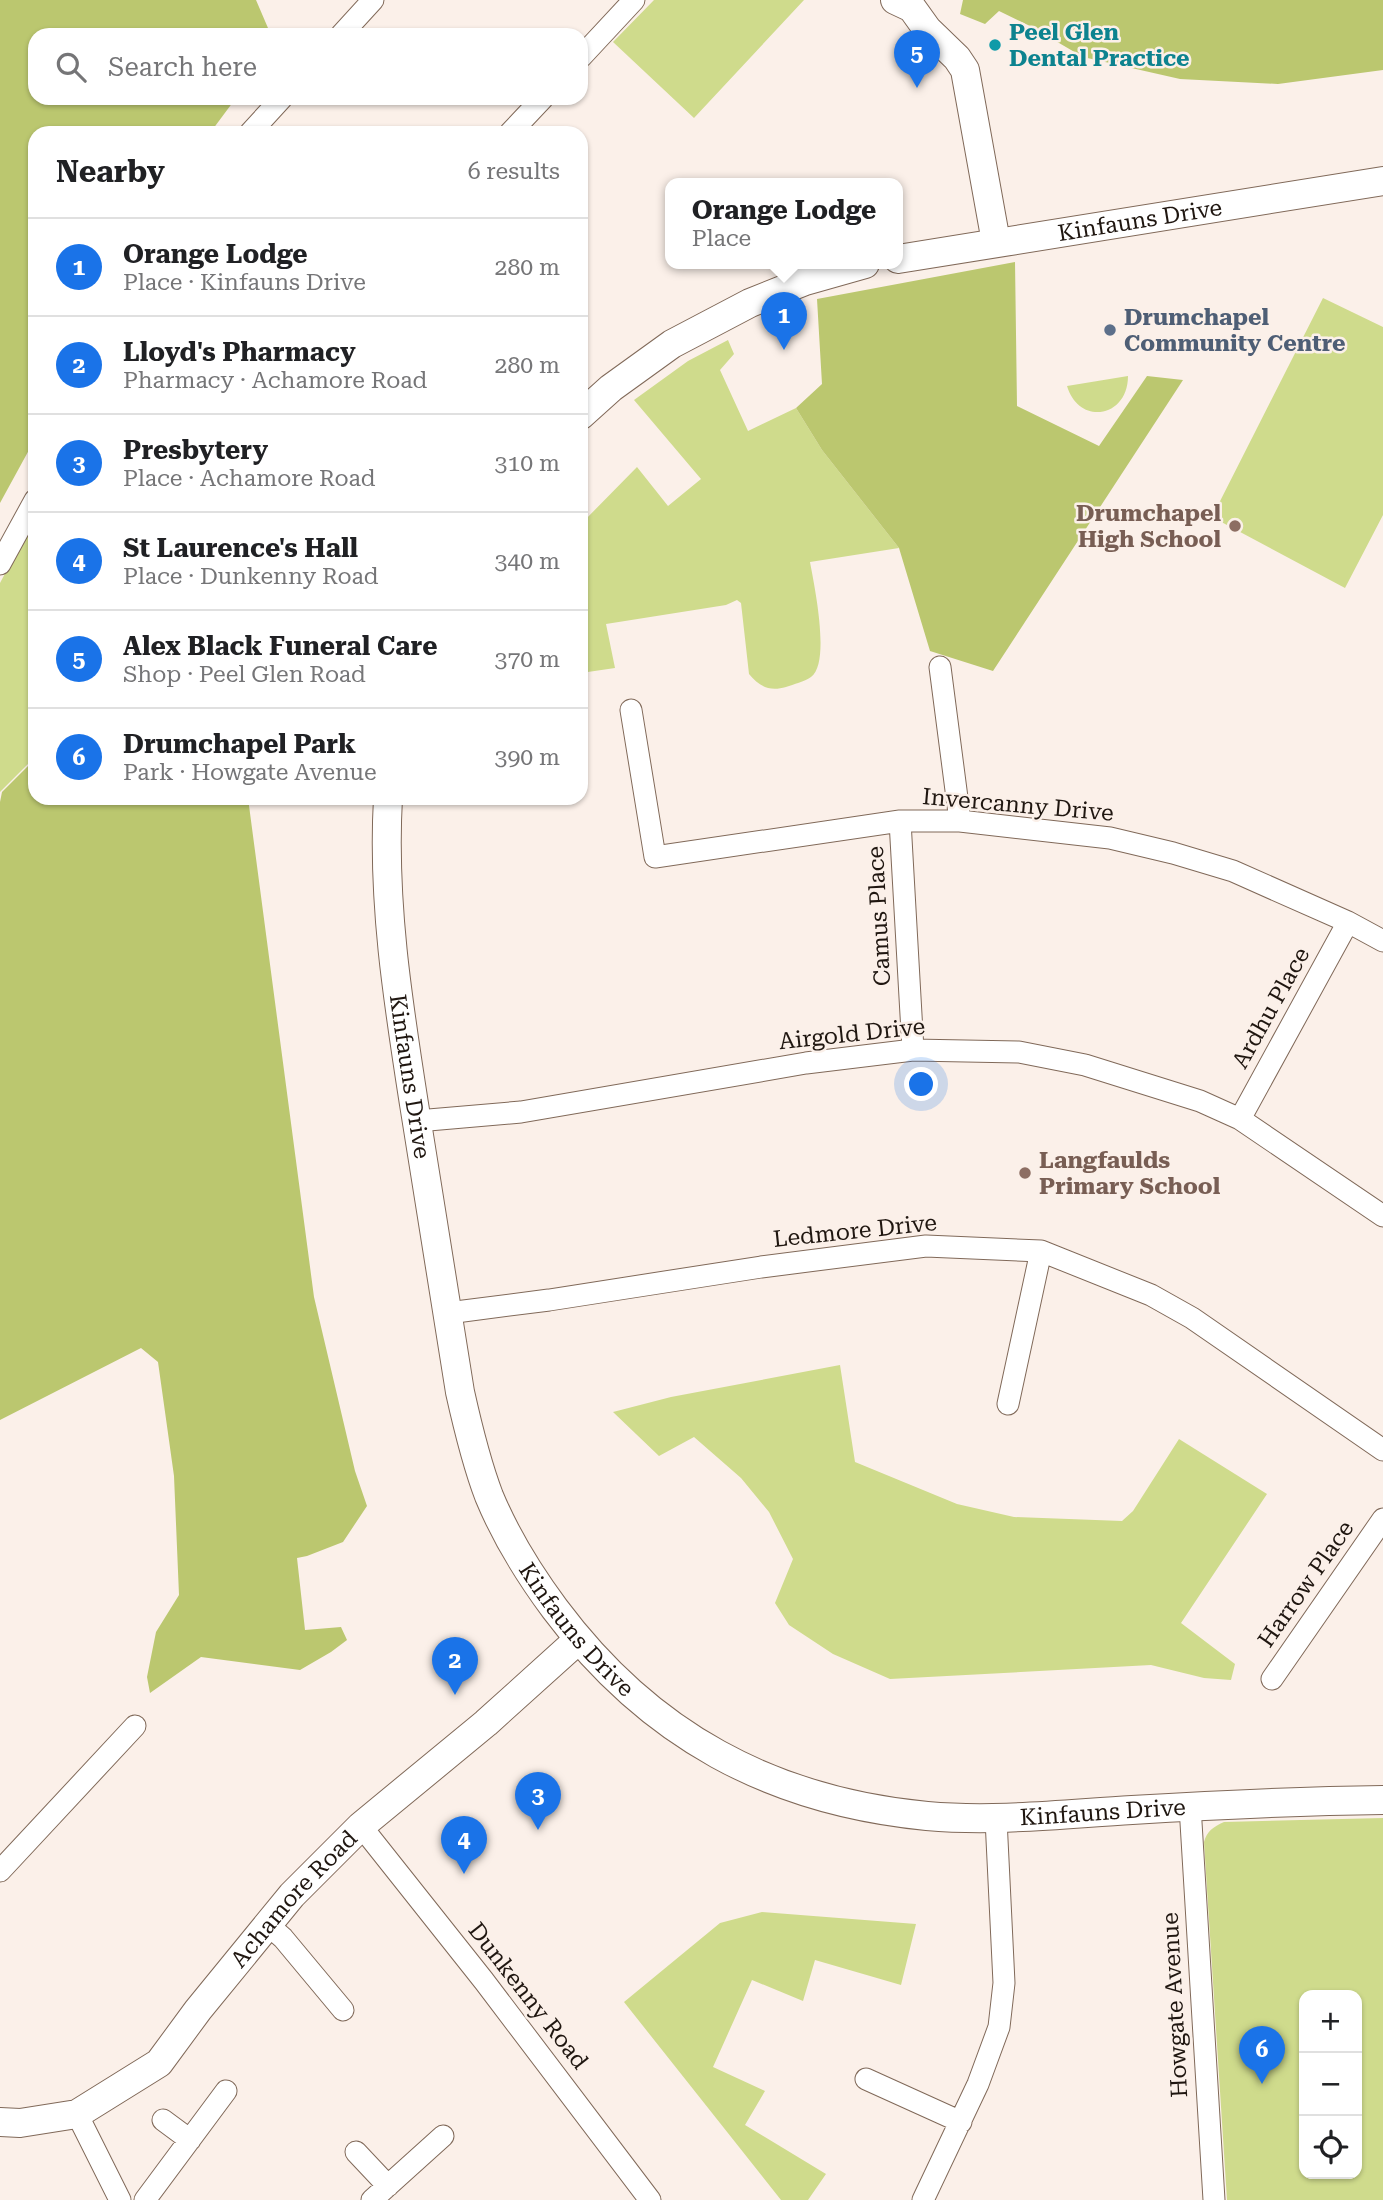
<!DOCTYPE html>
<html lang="en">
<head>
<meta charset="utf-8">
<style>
  body { margin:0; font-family:"Roboto Serif",serif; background:#f2f2f2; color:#202124 }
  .controls { position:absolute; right:21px; bottom:21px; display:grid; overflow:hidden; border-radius:14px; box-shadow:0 2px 5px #0004 }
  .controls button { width:63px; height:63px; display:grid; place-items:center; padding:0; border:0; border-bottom:2px solid #e0e0e0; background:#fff; color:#202124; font:35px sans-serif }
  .you { position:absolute; left:922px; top:1085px; width:24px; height:24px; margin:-18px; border:5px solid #fff; border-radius:50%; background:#1a73e8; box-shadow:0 0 0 10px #1a73e833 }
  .badge { display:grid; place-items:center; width:46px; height:46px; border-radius:50%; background:#1a73e8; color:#fff; font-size:23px; font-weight:700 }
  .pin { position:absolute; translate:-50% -58px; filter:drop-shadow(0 2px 4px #0008) }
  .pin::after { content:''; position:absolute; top:37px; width:24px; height:21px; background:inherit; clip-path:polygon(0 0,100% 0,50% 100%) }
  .popup { position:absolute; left:665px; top:178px; width:238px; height:91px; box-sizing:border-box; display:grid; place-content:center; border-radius:14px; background:#fff; filter:drop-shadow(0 2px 5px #0005); font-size:23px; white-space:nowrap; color:#757577 }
  .popup b { font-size:26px; color:#202124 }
  .popup::after { content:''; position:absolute; left:50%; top:100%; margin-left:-14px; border:14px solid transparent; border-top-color:#fff }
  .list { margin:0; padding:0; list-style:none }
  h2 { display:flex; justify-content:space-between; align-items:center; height:91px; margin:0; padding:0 28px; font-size:30px }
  h2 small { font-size:23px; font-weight:400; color:#757577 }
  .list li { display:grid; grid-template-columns:46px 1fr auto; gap:21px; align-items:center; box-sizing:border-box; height:98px; padding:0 28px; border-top:2px solid #e0e0e0 }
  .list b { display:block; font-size:26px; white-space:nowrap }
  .list p { margin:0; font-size:23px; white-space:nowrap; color:#757577 }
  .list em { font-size:23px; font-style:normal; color:#757577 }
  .icon { flex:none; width:38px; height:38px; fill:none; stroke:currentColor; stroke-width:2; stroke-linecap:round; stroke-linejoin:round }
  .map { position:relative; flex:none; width:1383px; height:2200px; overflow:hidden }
  .search { position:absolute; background:#fff; box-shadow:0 2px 5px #0004; left:28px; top:28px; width:560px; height:77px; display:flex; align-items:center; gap:18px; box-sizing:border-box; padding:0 24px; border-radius:21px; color:#757577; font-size:26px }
  .panel { position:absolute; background:#fff; box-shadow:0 2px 5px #0004; left:28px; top:126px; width:560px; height:679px; border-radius:21px }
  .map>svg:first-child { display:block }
  .green { fill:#cfdb8c; fill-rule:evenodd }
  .forest { fill:#bbc76f }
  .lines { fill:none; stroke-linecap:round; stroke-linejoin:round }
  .minor-casing { stroke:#806959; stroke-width:23 }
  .tertiary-casing { stroke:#806959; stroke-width:30 }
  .minor { stroke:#fff; stroke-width:21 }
  .tertiary { stroke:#fff; stroke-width:28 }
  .culture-dot { fill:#0f9aa8; stroke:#fbf0e9; stroke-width:2.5 }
  .service-dot { fill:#5c6f8a; stroke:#fbf0e9; stroke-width:2.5 }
  .education-dot { fill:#8d6e63; stroke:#fbf0e9; stroke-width:2.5 }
  .labels { text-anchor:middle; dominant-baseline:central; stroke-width:5; stroke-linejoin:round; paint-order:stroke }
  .culture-label { font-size:23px; font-weight:bold; fill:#0d838f; stroke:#fbf0e9; text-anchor:start }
  .street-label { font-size:23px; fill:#1f1610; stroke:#fbf0e9 }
  .service-label { font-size:23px; font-weight:bold; fill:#4e5e75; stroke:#fbf0e9; text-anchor:start }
  .education-label { font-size:23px; font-weight:bold; fill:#785e54; stroke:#fbf0e9; text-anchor:end }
</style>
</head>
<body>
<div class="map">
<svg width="1383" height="2200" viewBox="0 0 1383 2200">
  <rect width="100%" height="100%" fill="#fbf0e9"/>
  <path class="green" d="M 654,0 L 804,0 L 694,118 L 613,42 Z
    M 1323,298 L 1383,327 L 1383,515 L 1345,588 L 1212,517 Z
    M 728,340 L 734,354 L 720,370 L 748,431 L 796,408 L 822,450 L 899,548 L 810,562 C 814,584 831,663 811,677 C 804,682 794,684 786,687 C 769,692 759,686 749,674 L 741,603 L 737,600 L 726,605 L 606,624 L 615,668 L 581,673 L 581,524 L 637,467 L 668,506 L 701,479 L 634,400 L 688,361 Z
    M 1128,376 C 1128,418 1079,426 1067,386 Z
    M 35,517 L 35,757 L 0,792 L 0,583 Z
    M 840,1365 L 855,1462 L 957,1504 L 1014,1517 L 1122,1521 L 1133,1511 L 1179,1439 L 1267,1494 L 1181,1623 L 1235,1664 L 1231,1680 L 1204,1678 L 1151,1665 L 890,1679 L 833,1654 L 789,1625 L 775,1603 L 793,1559 L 769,1512 L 741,1478 L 694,1437 L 659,1456 L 613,1412 L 671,1397 Z
    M 1383,1818 L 1383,2200 L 1227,2200 L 1204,1842 C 1207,1831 1213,1827 1224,1822 ZM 1304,1995 L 1357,1995 L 1357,2174 L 1304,2174 Z
    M 762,1912 L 916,1924 L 901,1985 L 815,1960 L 803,2001 L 752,1980 L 713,2067 L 765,2091 L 745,2125 L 826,2174 L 808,2200 L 781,2200 L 624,2002 L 720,1923 Z"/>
  <path class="forest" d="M 0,0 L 256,0 L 271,35 L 35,35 L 35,98 L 236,98 L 210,133 L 35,133 L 35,439 L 0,503 Z
    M 963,0 L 1383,0 L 1383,70 L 1278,84 L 1180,79 L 1083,57 L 1030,26 L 999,11 L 985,24 L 960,14 Z
    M 1015,262 L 1017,406 L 1099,446 L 1147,376 L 1183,380 L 993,671 L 930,651 L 899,548 L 822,450 L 796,408 L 822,384 L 817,299 Z
    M 35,759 L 35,798 L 248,798 L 314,1297 L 355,1471 L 367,1506 L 343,1542 L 307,1556 L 297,1558 L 305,1630 L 341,1627 L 347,1640 L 331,1652 L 300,1670 L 201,1657 L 150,1693 L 147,1677 L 156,1632 L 179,1595 L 174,1476 L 158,1362 L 141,1348 L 0,1420 L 0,802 L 2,792 Z"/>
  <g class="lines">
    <defs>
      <path id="minor" d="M 341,35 L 373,0
        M 581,57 L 634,0
        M 250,133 L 282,98
        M 510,133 L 543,98
        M 0,564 L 35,500
        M 940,667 L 960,821
        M 631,710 L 655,857 L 900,821 L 960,821 L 1110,838 L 1173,853 L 1233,871 L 1348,922 L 1383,941
        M 900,821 L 913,1050
        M 1240,1119 L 1348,922
        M 417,1121 L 521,1112 L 806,1063 L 913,1050 L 1019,1052 L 1085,1065 L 1200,1101 L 1240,1119 L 1383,1216
        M 448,1313 L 549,1300 L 761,1267 L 926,1246 L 1041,1251 L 1151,1295 L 1192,1318 L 1383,1450
        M 1008,1404 L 1041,1251
        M 1272,1679 L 1383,1519
        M 1190,1806 L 1214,2200
        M 361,1826 L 484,1981 L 650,2200
        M 0,1871 L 135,1726
        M 267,1924 L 283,1938 L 343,2010
        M 866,2079 L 961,2122
        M 77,2114 L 120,2200
        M 163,2120 L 190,2140
        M 356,2152 L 388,2186
        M 145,2200 L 226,2091
        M 372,2200 L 443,2136
        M 923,2200 L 978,2084 L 999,2027 L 1004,1983 L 996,1819"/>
      <g id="tertiary">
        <path d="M 895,0 L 912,8 L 927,29 L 957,58 L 965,70 L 996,242"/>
        <path id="s1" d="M 898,259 L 1383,181"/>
        <path d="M 581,415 L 611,388 L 672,344 L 750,303 L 805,281 L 865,264"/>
        <path id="s2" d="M 388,798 C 382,901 398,1002 414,1104 C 430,1200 445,1296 460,1392 C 468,1428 476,1462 489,1496 C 506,1537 529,1574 555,1609 C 649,1735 771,1801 927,1816 C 995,1822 1064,1814 1132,1810 C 1216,1805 1299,1801 1383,1800"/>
        <path id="s3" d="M 0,2122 L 20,2123 L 77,2114 L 159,2063 L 198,2010 L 292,1895 L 361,1826 L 486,1723 L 578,1640"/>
      </g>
    </defs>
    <use href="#minor" class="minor-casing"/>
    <use href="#tertiary" class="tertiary-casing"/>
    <use href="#minor" class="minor"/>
    <use href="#tertiary" class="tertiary"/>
  </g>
  <circle class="culture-dot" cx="995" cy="45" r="7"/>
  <circle class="service-dot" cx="1110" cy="330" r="7"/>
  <g class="education-dot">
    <circle cx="1235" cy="526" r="7"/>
    <circle cx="1025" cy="1173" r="7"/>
  </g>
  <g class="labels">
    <g class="culture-label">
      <text x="1009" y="32">Peel Glen<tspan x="1009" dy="26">Dental Practice</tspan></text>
    </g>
    <g class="street-label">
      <text stroke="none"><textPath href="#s1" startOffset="245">Kinfauns Drive</textPath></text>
      <text transform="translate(1018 805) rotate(5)">Invercanny Drive</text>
      <text transform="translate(879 916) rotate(-93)">Camus Place</text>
      <text transform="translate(1271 1008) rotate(-61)">Ardhu Place</text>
      <text transform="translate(852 1034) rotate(-6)">Airgold Drive</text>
      <text stroke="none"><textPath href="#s2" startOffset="280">Kinfauns Drive</textPath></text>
      <text transform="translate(855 1231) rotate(-6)">Ledmore Drive</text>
      <text transform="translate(1306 1584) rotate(-55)">Harrow Place</text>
      <text stroke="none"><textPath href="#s2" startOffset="868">Kinfauns Drive</textPath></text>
      <text stroke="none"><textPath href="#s2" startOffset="1454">Kinfauns Drive</textPath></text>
      <text stroke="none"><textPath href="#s3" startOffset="387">Achamore Road</textPath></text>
      <text transform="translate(528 1996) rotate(52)">Dunkenny Road</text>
      <text transform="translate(1175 2005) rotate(-93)">Howgate Avenue</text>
    </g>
    <g class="service-label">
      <text x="1124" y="317">Drumchapel<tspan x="1124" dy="26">Community Centre</tspan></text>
    </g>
    <g class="education-label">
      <text x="1221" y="513">Drumchapel<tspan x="1221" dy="26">High School</tspan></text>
      <text x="1039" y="1160" text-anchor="start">Langfaulds<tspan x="1039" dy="26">Primary School</tspan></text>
    </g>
  </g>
</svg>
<div class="controls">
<button>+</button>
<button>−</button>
<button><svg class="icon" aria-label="locate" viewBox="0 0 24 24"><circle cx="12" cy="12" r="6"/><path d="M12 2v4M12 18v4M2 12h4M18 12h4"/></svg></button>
</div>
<div class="you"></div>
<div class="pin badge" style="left:784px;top:350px">1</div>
<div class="popup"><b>Orange Lodge</b>Place</div>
<div class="pin badge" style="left:455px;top:1695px">2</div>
<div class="pin badge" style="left:538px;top:1830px">3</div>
<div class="pin badge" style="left:464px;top:1874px">4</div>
<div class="pin badge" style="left:917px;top:88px">5</div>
<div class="pin badge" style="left:1262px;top:2084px">6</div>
<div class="search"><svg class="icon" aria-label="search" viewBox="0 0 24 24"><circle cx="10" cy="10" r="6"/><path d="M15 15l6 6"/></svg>Search here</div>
<section class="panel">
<h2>Nearby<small>6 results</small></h2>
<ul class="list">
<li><span class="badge">1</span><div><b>Orange Lodge</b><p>Place · Kinfauns Drive</p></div><em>280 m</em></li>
<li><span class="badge">2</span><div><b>Lloyd's Pharmacy</b><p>Pharmacy · Achamore Road</p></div><em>280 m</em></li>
<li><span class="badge">3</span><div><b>Presbytery</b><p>Place · Achamore Road</p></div><em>310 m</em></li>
<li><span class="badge">4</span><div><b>St Laurence's Hall</b><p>Place · Dunkenny Road</p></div><em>340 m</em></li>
<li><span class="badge">5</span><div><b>Alex Black Funeral Care</b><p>Shop · Peel Glen Road</p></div><em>370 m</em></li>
<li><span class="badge">6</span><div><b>Drumchapel Park</b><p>Park · Howgate Avenue</p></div><em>390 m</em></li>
</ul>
</section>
</div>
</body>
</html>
